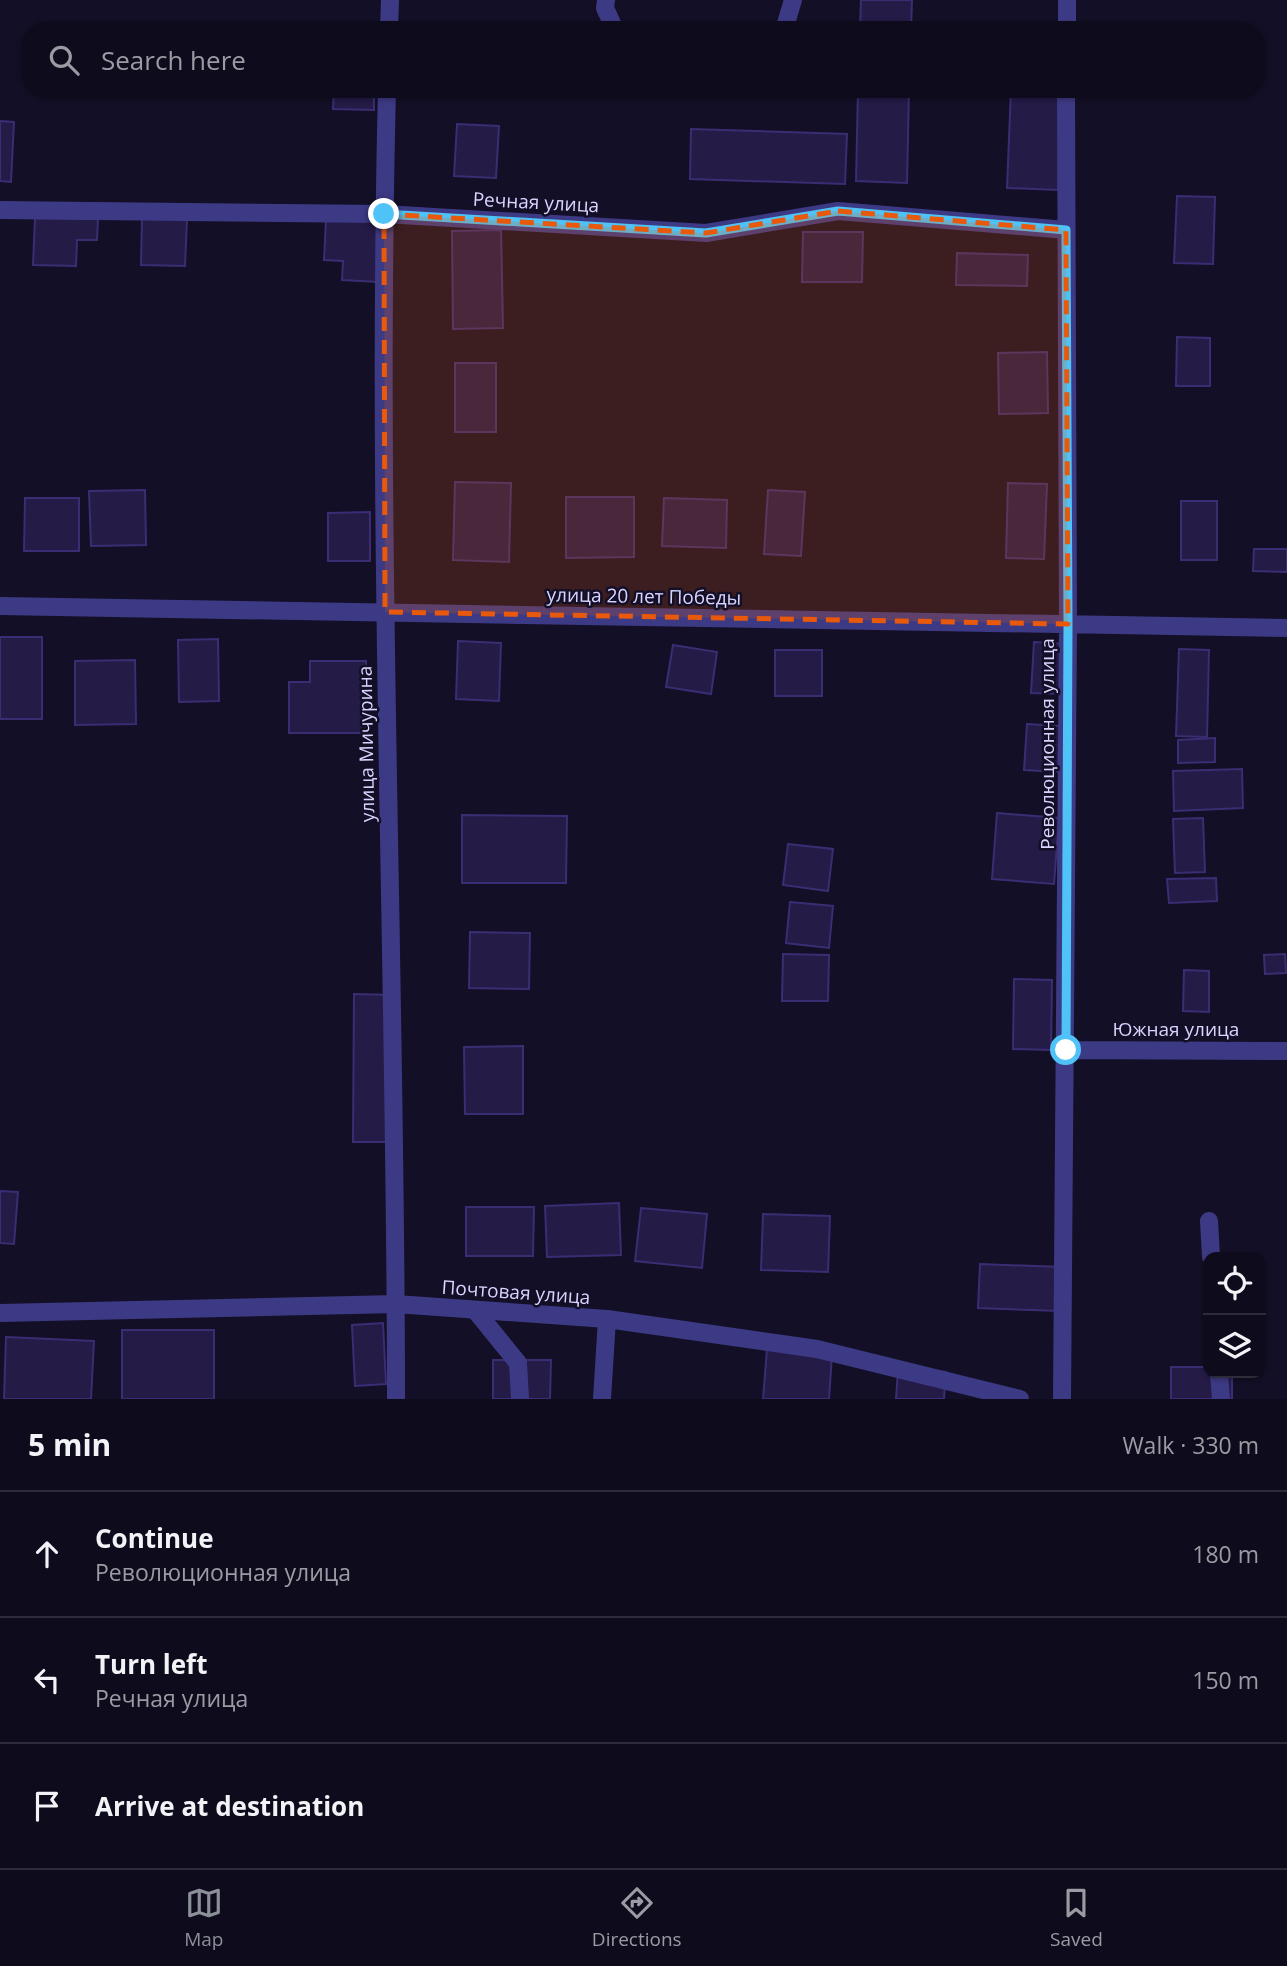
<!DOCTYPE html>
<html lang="en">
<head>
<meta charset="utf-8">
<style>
  body { margin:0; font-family:"Open Sans",sans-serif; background:#1c1929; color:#f1f3f6 }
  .controls { position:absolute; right:21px; bottom:21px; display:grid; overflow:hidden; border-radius:14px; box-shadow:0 2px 5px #0004 }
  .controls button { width:63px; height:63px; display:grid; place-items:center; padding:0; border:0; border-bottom:2px solid #2e2b3b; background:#0e0b1c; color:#f1f3f6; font:35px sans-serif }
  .stop { position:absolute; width:21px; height:21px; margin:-16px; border:5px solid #4fc3f7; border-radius:50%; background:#fff }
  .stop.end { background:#4fc3f7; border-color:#fff; box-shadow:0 2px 7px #0008 }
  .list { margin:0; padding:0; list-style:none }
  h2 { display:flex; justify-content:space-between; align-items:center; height:91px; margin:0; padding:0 28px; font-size:30px }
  h2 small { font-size:23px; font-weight:400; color:#9b9ba3 }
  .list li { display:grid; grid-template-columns:46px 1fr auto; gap:21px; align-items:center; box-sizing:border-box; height:126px; padding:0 28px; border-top:2px solid #2e2b3b }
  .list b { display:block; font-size:26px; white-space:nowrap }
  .list p { margin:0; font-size:23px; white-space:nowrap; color:#9b9ba3 }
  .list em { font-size:23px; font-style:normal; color:#9b9ba3 }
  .icon { flex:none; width:38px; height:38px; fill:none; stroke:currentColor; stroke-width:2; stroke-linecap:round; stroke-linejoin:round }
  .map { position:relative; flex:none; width:1287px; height:1399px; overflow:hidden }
  .search { position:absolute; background:#0e0b1c; box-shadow:0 2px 5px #0004; left:21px; right:21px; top:21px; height:77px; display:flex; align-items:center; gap:18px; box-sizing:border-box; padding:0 24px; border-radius:28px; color:#9b9ba3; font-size:26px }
  .sheet { height:469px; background:#0e0b1c }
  nav { display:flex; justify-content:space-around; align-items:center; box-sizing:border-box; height:98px; border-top:2px solid #2e2b3b; background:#0e0b1c; font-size:19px; color:#9b9ba3 }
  nav a { display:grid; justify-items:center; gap:4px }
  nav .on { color:#8c9099 }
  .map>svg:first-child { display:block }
  .building { fill:#241b47; stroke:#3b2d73; stroke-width:2 }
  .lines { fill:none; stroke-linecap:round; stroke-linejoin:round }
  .service { stroke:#3d3a85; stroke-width:18 }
  .minor { stroke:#3d3a85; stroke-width:18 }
  .route { stroke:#4fc3f7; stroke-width:9 }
  .marked { fill:#e8590c; fill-opacity:0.2; stroke:#e8590c; stroke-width:5; stroke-dasharray:14 9; stroke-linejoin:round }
  .labels { text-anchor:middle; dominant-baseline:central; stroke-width:5; stroke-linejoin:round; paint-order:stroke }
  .street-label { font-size:19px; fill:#d9d4ff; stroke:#130f26 }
</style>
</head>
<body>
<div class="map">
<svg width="1287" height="1399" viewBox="0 0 1287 1399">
  <rect width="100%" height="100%" fill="#130f26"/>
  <path class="building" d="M 861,0 L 912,0 L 911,30 L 860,30 Z
    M 1013,27 L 1063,29 L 1063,30 L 1012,30 Z
    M 334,89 L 374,89 L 374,110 L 333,109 Z
    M 858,89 L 909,89 L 907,183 L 856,181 Z
    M 1011,89 L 1062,89 L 1058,190 L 1007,188 Z
    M 0,121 L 14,122 L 11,182 L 0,181 Z
    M 457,124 L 499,126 L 496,178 L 454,176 Z
    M 691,129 L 847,134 L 845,184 L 690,179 Z
    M 1177,196 L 1215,197 L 1213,264 L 1174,263 Z
    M 35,218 L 98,219 L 97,240 L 77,240 L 76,266 L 33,265 Z
    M 142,218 L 187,219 L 185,266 L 141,265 Z
    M 326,220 L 381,222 L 378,282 L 342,280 L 343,261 L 324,260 Z
    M 501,230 L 503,328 L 453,329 L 452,231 Z
    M 803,232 L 863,232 L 862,282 L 802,282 Z
    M 957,253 L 1028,255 L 1027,286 L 956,285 Z
    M 1177,337 L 1210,338 L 1210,386 L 1176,386 Z
    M 1047,352 L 1048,413 L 999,414 L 998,353 Z
    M 455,363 L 496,363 L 496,432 L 455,432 Z
    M 455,482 L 511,483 L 509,562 L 453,560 Z
    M 1008,483 L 1047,484 L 1044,559 L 1006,558 Z
    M 145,490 L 146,545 L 91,546 L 89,491 Z
    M 768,490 L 805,492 L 801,556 L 764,554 Z
    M 566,497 L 634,497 L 634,557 L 566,558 Z
    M 25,498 L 79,498 L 79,551 L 24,551 Z
    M 664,498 L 727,500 L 726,548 L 662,546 Z
    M 1181,501 L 1217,501 L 1217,560 L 1181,560 Z
    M 370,512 L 370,561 L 328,561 L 328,513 Z
    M 1254,549 L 1287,549 L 1287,572 L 1253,571 Z
    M 0,637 L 42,637 L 42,719 L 0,719 Z
    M 218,639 L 219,701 L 179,702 L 178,640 Z
    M 458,641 L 501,643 L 499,701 L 456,699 Z
    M 1034,642 L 1065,644 L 1063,694 L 1031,693 Z
    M 673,645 L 717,652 L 711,694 L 666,687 Z
    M 1179,649 L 1209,650 L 1207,737 L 1176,736 Z
    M 775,650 L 822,650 L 822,696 L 775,696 Z
    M 135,660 L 136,724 L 75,725 L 75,661 Z
    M 310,661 L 366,661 L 366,733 L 289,733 L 289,682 L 310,682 Z
    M 1027,724 L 1060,726 L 1058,772 L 1024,770 Z
    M 1215,738 L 1215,762 L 1178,763 L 1178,740 Z
    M 1242,769 L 1243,808 L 1174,811 L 1173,771 Z
    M 997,813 L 1059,818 L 1054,884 L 992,879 Z
    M 462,815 L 567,816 L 566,883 L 462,883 Z
    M 1203,818 L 1205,872 L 1175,873 L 1173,819 Z
    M 788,844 L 833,849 L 828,891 L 783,885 Z
    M 1216,878 L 1217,901 L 1169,903 L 1167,879 Z
    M 790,902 L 833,906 L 829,948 L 786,943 Z
    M 470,932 L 530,933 L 529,989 L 469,988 Z
    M 783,954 L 829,955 L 828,1001 L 782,1001 Z
    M 1285,954 L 1286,973 L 1265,974 L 1264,955 Z
    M 1184,970 L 1209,971 L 1209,1012 L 1183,1011 Z
    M 1014,979 L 1052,980 L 1051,1050 L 1013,1049 Z
    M 354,994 L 393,995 L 392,1142 L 353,1142 Z
    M 523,1046 L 523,1114 L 465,1114 L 464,1047 Z
    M 0,1191 L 18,1192 L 14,1244 L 0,1243 Z
    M 619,1203 L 621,1255 L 547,1257 L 545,1206 Z
    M 466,1207 L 534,1207 L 533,1256 L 466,1256 Z
    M 641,1208 L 707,1214 L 702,1268 L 635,1261 Z
    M 763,1214 L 830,1216 L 828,1272 L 761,1270 Z
    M 980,1264 L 1062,1267 L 1060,1311 L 978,1308 Z
    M 383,1323 L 386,1384 L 355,1386 L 352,1325 Z
    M 122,1330 L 214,1330 L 214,1399 L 122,1399 Z
    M 6,1337 L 94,1341 L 91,1399 L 4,1399 Z
    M 767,1349 L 832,1354 L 829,1399 L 763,1399 Z
    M 493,1360 L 551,1360 L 550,1399 L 493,1399 Z
    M 1171,1367 L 1208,1367 L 1208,1373 L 1232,1373 L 1232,1399 L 1171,1399 Z
    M 898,1369 L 946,1372 L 944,1399 L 896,1399 Z"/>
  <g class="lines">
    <path class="service" d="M 606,0 L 605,8 L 615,30
      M 784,30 L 793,0
      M 1209,1221 L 1211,1257
      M 475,1310 L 518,1363 L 520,1399
      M 1219,1373 L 1221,1399
      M 602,1399 L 607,1319"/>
    <path class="minor" d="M 389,30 L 390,0
      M 1067,30 L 1067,0
      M 387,89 C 376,526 396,962 396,1399
      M 0,210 L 384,214 L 706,233 L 838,211 L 1066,230
      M 0,606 L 1287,628
      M 1066,1050 L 1287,1051
      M 0,1313 L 396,1304 L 607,1319 L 817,1349 L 1020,1399
      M 1062,1399 L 1068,624 L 1066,89"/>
  </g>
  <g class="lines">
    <path class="route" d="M 384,214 L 706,233 L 838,211 L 1066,230 L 1068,624 L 1066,1050"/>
  </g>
  <path class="marked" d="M 838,211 L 1066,230 L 1068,624 L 385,612 L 384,214 L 706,233 Z"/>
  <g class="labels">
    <g class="street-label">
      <text transform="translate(536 202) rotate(3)">Речная улица</text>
      <text transform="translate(644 596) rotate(1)">улица 20 лет Победы</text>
      <text transform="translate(366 744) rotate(-91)">улица Мичурина</text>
      <text transform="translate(1047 744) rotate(-90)">Революционная улица</text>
      <text x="1176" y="1029">Южная улица</text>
      <text transform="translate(516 1292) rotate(4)">Почтовая улица</text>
    </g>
  </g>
</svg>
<div class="controls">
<button><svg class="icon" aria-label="locate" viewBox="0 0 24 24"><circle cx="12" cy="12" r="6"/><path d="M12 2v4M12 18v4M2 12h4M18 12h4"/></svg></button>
<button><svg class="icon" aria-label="layers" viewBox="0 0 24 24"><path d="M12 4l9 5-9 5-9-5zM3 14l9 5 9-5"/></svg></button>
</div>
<div class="stop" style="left:1066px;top:1050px"></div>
<div class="stop end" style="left:384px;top:214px"></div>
<div class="search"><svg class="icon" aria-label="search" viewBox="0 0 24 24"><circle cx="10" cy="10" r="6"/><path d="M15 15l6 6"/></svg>Search here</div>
</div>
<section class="sheet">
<h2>5 min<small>Walk · 330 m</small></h2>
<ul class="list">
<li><svg class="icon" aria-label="ahead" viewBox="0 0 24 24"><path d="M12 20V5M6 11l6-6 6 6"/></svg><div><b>Continue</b><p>Революционная улица</p></div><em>180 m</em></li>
<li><svg class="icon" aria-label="left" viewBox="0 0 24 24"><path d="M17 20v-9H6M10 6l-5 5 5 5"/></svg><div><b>Turn left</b><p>Речная улица</p></div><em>150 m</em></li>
<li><svg class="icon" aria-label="arrive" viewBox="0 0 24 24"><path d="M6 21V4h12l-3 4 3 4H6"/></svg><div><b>Arrive at destination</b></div></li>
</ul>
</section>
<nav>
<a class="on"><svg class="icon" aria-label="map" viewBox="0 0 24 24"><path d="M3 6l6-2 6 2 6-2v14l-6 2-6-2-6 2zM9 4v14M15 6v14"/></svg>Map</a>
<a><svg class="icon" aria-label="directions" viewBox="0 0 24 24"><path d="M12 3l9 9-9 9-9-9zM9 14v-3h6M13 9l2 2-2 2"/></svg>Directions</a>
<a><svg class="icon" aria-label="saved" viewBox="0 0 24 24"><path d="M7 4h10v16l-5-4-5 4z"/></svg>Saved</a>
</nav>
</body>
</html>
